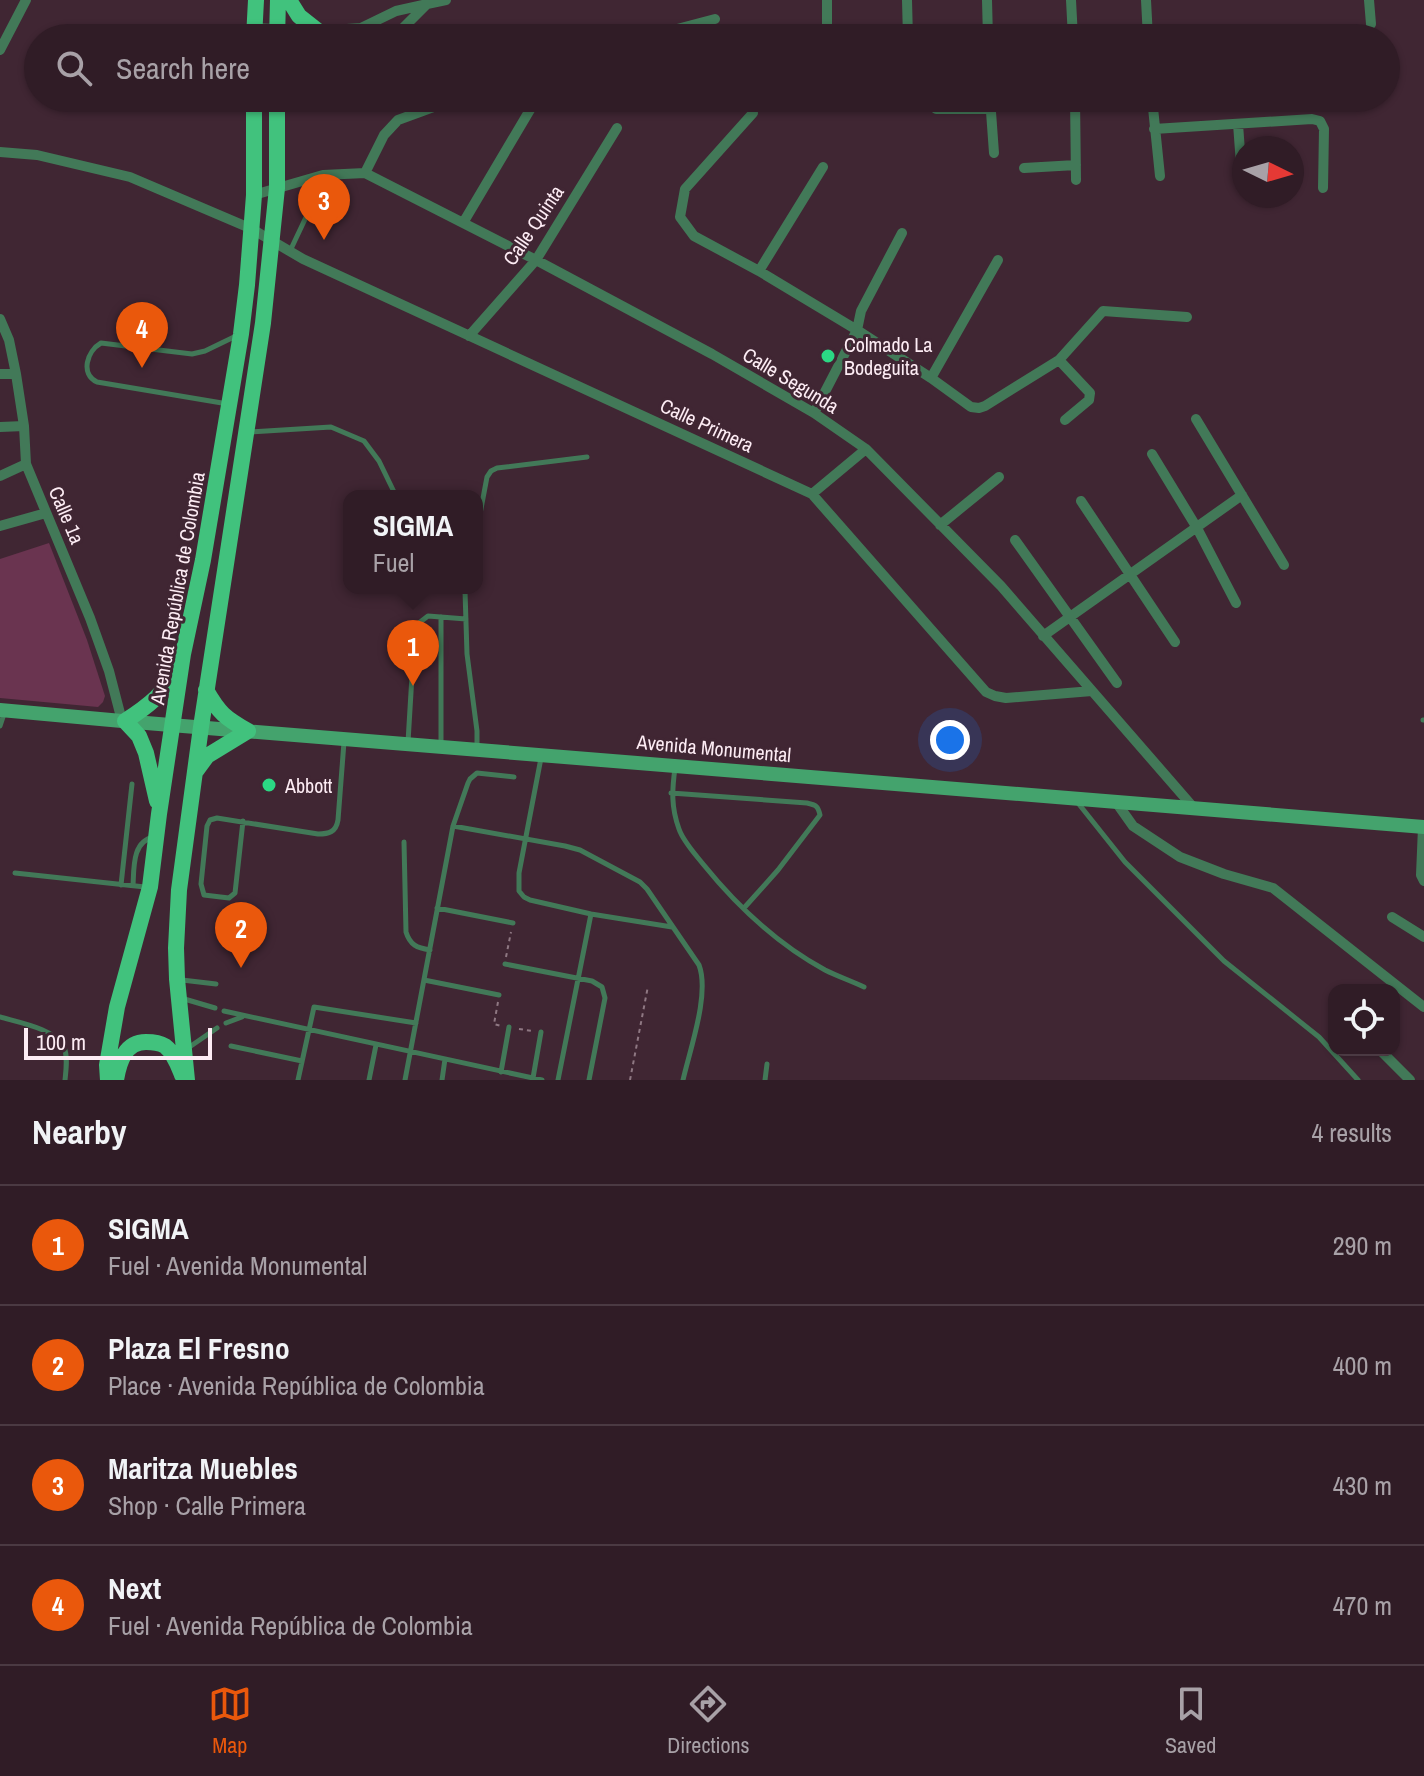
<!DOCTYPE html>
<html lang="en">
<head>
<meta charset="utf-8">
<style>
  body { margin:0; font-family:"Archivo Narrow",sans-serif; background:#3c2932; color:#f1f3f6 }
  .controls { position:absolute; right:24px; bottom:24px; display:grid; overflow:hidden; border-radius:16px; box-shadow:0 2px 6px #0004 }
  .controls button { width:72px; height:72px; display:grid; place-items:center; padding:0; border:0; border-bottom:2px solid #4b3a43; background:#301c26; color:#f1f3f6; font:40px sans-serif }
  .compass { position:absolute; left:1232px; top:136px; width:72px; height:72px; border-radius:50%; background:#301c26; box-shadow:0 2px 6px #0004; rotate:95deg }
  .scale { position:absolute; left:24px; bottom:20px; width:188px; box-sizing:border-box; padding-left:8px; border:4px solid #fdecf4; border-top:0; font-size:22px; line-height:28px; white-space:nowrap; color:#fdecf4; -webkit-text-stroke:6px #402633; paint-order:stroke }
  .you { position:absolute; left:950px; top:740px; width:28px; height:28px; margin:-20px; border:6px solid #fff; border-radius:50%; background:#1a73e8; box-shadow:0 0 0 12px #1a73e833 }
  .badge { display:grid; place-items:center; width:52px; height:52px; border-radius:50%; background:#ea580c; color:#fff; font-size:26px; font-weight:700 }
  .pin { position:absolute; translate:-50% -66px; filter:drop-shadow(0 2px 4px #0008) }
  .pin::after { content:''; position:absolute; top:42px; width:28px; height:24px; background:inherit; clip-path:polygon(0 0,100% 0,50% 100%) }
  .popup { position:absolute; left:343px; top:490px; width:140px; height:104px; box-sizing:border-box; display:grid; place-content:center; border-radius:16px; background:#301c26; filter:drop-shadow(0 2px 6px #0005); font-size:26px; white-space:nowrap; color:#a8a1a7 }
  .popup b { font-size:30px; color:#f1f3f6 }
  .popup::after { content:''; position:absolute; left:50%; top:100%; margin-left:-16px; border:16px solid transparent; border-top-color:#301c26 }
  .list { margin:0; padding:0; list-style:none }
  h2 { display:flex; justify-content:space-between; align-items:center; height:104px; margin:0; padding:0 32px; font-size:34px }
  h2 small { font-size:26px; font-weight:400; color:#a8a1a7 }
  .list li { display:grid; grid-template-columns:52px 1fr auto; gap:24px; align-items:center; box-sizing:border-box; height:120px; padding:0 32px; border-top:2px solid #4b3a43 }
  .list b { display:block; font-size:30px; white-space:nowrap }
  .list p { margin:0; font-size:26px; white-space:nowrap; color:#a8a1a7 }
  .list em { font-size:26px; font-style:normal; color:#a8a1a7 }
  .icon { flex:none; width:44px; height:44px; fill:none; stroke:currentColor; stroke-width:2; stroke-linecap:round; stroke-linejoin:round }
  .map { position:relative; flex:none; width:1424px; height:1080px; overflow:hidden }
  .search { position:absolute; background:#301c26; box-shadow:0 2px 6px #0004; left:24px; right:24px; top:24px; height:88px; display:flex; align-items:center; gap:20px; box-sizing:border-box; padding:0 28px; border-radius:44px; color:#a8a1a7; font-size:30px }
  .sheet { height:584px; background:#301c26 }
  nav { display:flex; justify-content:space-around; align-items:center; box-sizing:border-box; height:112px; border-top:2px solid #4b3a43; background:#301c26; font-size:22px; color:#a8a1a7 }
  nav a { display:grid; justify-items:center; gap:4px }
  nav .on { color:#ea580c }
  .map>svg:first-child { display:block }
  .green { fill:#6a3450 }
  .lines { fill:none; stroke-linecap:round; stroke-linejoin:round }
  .path { stroke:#8f7883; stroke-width:2; stroke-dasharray:4 4; stroke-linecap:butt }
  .service { stroke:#427958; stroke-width:5 }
  .minor { stroke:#427958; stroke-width:10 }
  .secondary { stroke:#44a36d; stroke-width:14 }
  .primary { stroke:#41c27d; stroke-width:16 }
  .poi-dot { fill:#2bd884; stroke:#402633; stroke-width:3 }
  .labels { text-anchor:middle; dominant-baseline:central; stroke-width:6; stroke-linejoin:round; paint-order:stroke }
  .street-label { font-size:20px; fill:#fdecf4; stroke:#402633 }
  .poi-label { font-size:20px; fill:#fdecf4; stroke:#402633; text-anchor:start }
</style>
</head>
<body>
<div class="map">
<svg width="1424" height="1080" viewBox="0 0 1424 1080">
  <rect width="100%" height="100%" fill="#402633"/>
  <path class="green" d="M 49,543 L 87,640 L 105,696 L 103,702 L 98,707 L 0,698 L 0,559 Z"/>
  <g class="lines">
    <path class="path" d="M 506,957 L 511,932
      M 498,1002 L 494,1024 L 501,1026
      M 519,1029 L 532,1031
      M 630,1080 L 648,986"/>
    <path class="service" d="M 290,251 L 325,177
      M 228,404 L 97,382 C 80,374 87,351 101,343 L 192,354 L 205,351 L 236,336
      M 250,432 L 331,427 L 364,441 L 379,461 L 396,496
      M 477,530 L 487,477 L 491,471 L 497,468 L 587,457
      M 458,588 L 465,591 L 467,654 L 477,731 L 477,746
      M 441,617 L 441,744
      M 1423,720 L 1424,720
      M 0,726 L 5,711
      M 408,742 L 415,626 L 428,616 L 466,619
      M 541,758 L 519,873 L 519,891 L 524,897 L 530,900 L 591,914 L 672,927
      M 675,768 C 672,790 671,807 679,829 C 683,841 695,854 703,864 C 737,906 777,944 825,970 C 837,976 851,981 864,987
      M 671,793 L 807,803 C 816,805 818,806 820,815 L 778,870 L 744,908
      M 1078,803 L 1125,862 L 1224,961 L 1319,1037 L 1358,1080
      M 243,821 L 235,893 L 229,898 L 204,895 L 201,884 L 207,826 L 210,820 L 217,818 L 318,834 C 329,834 336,832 338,820 L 344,742
      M 453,826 L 565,846 L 580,850 L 640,882 L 647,889 L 699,965 C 710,994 690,1049 683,1080
      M 404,842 L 406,932 C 410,945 417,948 430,950
      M 15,873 L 145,887
      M 121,885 L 132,784
      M 133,886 C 134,868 132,841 154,837
      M 437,908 L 513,923
      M 505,964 L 592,981 L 602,987 L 605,998 L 589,1080
      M 182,980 L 216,984
      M 424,980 L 499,995
      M 181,998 L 215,1008
      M 224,1011 L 542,1080
      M 0,1017 C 17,1022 56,1029 64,1047 C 68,1057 66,1070 65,1080
      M 226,1023 L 242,1017
      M 231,1046 L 302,1061
      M 188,1048 L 217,1028
      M 501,1072 L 509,1027
      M 533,1078 L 541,1032
      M 298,1080 L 314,1007 L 416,1023
      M 369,1080 L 376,1045
      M 405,1080 L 453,826 L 468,783 L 470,779 L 477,773 L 514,777
      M 442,1080 L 445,1059
      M 558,1080 L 591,914
      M 765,1080 L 767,1064"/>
    <path class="minor" d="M 907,0 L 908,38
      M 987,0 L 988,38
      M 1071,0 L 1073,38
      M 1146,0 L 1148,38
      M 1369,0 L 1371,24
      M 427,4 L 446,0
      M 254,28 L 318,31 L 361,28 L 396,11 L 427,4 L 402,29 L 385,38
      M 827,33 L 827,0
      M 643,38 L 715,19
      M 0,50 L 26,0
      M 990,98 L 994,153
      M 1075,98 L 1076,180
      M 1152,98 L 1160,176
      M 936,109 L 991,109
      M 753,113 L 685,189 L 680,217 L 694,236 L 759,271 L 857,330 L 931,378 L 971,407 L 979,408 L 985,406 L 1059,360 L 1103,311 L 1187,317
      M 1238,124 L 1242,178
      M 1154,129 L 1312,119 L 1320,121 L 1324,129 L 1323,188
      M 0,152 L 37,155 L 130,177 L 252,229 L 303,259 L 812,494 L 986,692 L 995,696 L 1006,698 L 1092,691
      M 1024,168 L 1076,165
      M 365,173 L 384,135 L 398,120 L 458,98
      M 254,195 L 323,175 L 365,173 L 536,260 L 712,354 L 814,413 L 866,449 L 1001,586 L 1193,807
      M 463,223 L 537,98
      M 759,271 L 823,167
      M 0,319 L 9,340 L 16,374 L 24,426 L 26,464 L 90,618 L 109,671 L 122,721
      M 469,336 L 536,260 L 617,128
      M 1059,360 L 1090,393 L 1089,400 L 1065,420
      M 0,374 L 16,374
      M 931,378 L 998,260
      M 814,413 L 857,330 L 861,311 L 902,233
      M 1196,419 L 1284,565
      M 0,427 L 24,426
      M 1152,454 L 1197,528 L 1236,603
      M 0,476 L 26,464
      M 812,494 L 866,449
      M 1081,501 L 1175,642
      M 940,525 L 999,477
      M 0,526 L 46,513
      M 1015,540 L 1117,683
      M 1043,636 L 1242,495
      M 1116,802 L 1133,826 L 1180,857 L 1224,874 L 1273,888 L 1424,1007
      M 1423,827 L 1421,875 L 1424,881
      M 1392,917 L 1424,937
      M 1380,1050 L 1410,1080"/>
    <path class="secondary" d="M 0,710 L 122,721 L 1424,827"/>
    <path class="primary" d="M 289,0 L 299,16 L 318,31
      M 254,38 L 256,0
      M 277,38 L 278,0
      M 206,690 C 219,713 225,718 248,731
      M 196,771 L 207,756 L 248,731
      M 157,801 L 146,753 L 139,736 L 125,721 C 147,707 167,692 178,667
      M 108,1080 L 107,1065 L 117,1007 L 150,887 L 159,814 L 183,654 L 203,560 L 241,334 L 247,285 L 254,195 L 254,98
      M 116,1080 C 119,1062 125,1042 146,1042 C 152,1042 160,1043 165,1046 C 174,1053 178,1065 182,1075
      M 187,1080 L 177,979 L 176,948 L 179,890 L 201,727 L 263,323 L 277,188 L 277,98"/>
  </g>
  <g class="poi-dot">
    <circle cx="828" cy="356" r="8"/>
    <circle cx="269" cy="785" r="8"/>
  </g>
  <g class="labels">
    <g class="street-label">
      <text transform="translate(533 225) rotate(-56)">Calle Quinta</text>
      <text transform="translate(791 380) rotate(31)">Calle Segunda</text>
      <text transform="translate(707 425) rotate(25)">Calle Primera</text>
      <text transform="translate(67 515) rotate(67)">Calle 1a</text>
      <text transform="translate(177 588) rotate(-80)">Avenida República de Colombia</text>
      <text transform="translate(714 748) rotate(5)">Avenida Monumental</text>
    </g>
    <g class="poi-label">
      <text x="844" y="344">Colmado La<tspan x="844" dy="23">Bodeguita</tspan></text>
      <text x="285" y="785">Abbott</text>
    </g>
  </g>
</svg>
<div class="controls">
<button><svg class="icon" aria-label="locate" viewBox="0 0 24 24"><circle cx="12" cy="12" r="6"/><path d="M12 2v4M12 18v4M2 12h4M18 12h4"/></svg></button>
</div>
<svg class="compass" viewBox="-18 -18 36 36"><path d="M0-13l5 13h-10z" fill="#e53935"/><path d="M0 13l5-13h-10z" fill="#a8a1a7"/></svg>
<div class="scale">100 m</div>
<div class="you"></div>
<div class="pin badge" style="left:413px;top:686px">1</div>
<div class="popup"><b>SIGMA</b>Fuel</div>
<div class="pin badge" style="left:241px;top:968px">2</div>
<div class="pin badge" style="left:324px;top:240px">3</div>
<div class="pin badge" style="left:142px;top:368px">4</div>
<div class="search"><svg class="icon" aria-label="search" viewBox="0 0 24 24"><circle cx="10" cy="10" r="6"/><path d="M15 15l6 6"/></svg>Search here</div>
</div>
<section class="sheet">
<h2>Nearby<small>4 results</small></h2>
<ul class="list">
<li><span class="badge">1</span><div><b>SIGMA</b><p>Fuel · Avenida Monumental</p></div><em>290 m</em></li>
<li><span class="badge">2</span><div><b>Plaza El Fresno</b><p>Place · Avenida República de Colombia</p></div><em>400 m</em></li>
<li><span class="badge">3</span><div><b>Maritza Muebles</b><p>Shop · Calle Primera</p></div><em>430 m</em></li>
<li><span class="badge">4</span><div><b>Next</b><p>Fuel · Avenida República de Colombia</p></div><em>470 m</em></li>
</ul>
</section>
<nav>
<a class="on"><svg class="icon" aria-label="map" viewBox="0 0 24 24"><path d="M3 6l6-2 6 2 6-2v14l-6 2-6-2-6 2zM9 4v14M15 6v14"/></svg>Map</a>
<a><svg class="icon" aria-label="directions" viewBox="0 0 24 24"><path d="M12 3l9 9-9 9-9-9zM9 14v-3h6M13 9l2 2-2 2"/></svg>Directions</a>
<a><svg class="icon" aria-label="saved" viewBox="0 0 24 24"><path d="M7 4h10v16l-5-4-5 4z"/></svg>Saved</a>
</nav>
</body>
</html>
